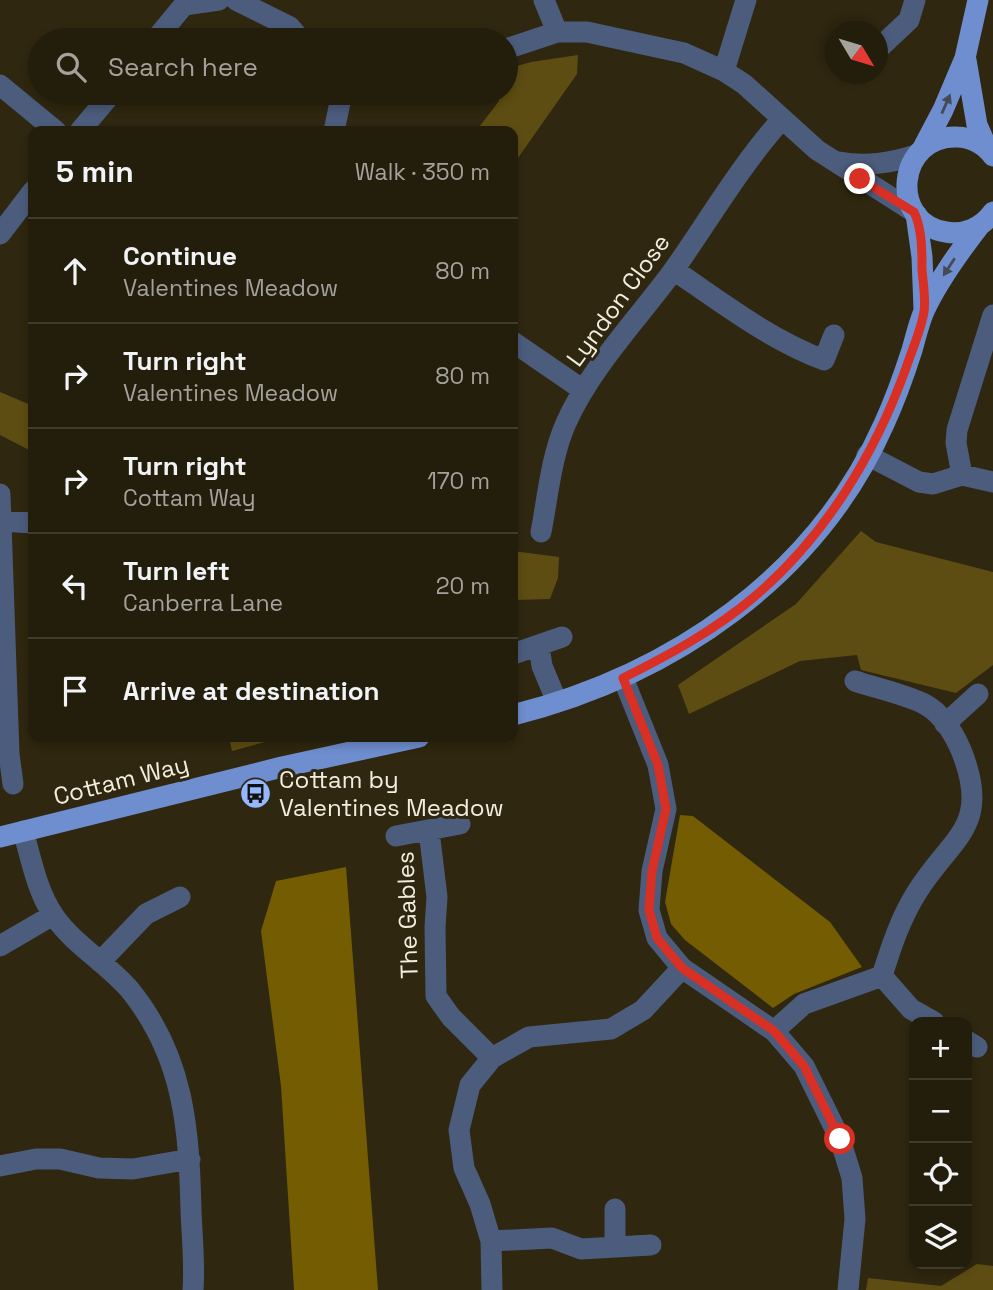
<!DOCTYPE html>
<html lang="en">
<head>
<meta charset="utf-8">
<style>
  body { margin:0; font-family:"Space Grotesk",sans-serif; background:#2f2a19; color:#f1f3f6 }
  .controls { position:absolute; right:21px; bottom:21px; display:grid; overflow:hidden; border-radius:14px; box-shadow:0 4px 10px #0003 }
  .controls button { width:63px; height:63px; display:grid; place-items:center; padding:0; border:0; border-bottom:2px solid #403b2c; background:#231d0b; color:#f1f3f6; font:35px sans-serif }
  .compass { position:absolute; left:825px; top:21px; width:63px; height:63px; border-radius:50%; background:#231d0b; box-shadow:0 4px 10px #0003; rotate:128deg }
  .stop { position:absolute; width:21px; height:21px; margin:-16px; border:5px solid #d93025; border-radius:50%; background:#fff }
  .stop.end { background:#d93025; border-color:#fff; box-shadow:0 2px 7px #0008 }
  .list { margin:0; padding:0; list-style:none }
  h2 { display:flex; justify-content:space-between; align-items:center; height:91px; margin:0; padding:0 28px; font-size:30px }
  h2 small { font-size:23px; font-weight:400; color:#a3a29d }
  .list li { display:grid; grid-template-columns:46px 1fr auto; gap:21px; align-items:center; box-sizing:border-box; height:105px; padding:0 28px; border-top:2px solid #403b2c }
  .list b { display:block; font-size:26px; white-space:nowrap }
  .list p { margin:0; font-size:23px; white-space:nowrap; color:#a3a29d }
  .list em { font-size:23px; font-style:normal; color:#a3a29d }
  .icon { flex:none; width:38px; height:38px; fill:none; stroke:currentColor; stroke-width:2; stroke-linecap:round; stroke-linejoin:round }
  .map { position:relative; flex:none; width:993px; height:1290px; overflow:hidden }
  .search { position:absolute; background:#231d0b; box-shadow:0 4px 10px #0003; left:28px; top:28px; width:490px; height:77px; display:flex; align-items:center; gap:18px; box-sizing:border-box; padding:0 24px; border-radius:38px; color:#a3a29d; font-size:26px }
  .panel { position:absolute; background:#231d0b; box-shadow:0 4px 10px #0003; left:28px; top:126px; width:490px; height:616px; border-radius:14px }
  .map>svg:first-child { display:block }
  .green { fill:#5e4d12 }
  .forest { fill:#735c02 }
  .lines { fill:none; stroke-linecap:round; stroke-linejoin:round }
  .minor { stroke:#4c5c7c; stroke-width:21 }
  .major { stroke:#6f8ed0; stroke-width:21 }
  .oneway { fill:#454b53 }
  .route { stroke:#d93025; stroke-width:9 }
  .labels { text-anchor:middle; dominant-baseline:central; stroke-width:6; stroke-linejoin:round; paint-order:stroke }
  .street-label { font-size:24px; fill:#f2eddf; stroke:#2f270f }
  .poi-label { font-size:24px; fill:#f2eddf; stroke:#2f270f; text-anchor:start }
</style>
</head>
<body>
<div class="map">
<svg width="993" height="1290" viewBox="0 0 993 1290">
  <rect width="100%" height="100%" fill="#2f270f"/>
  <path class="green" d="M 578,55 L 577,74 L 513,165 L 513,131 L 476,131 L 499,101 L 496,93 L 506,93 L 506,69 L 531,62 Z
    M 0,392 L 33,406 L 33,452 L 0,435 Z
    M 861,531 L 876,542 L 993,572 L 993,665 L 956,693 L 861,670 L 857,655 L 800,661 L 689,714 L 678,685 L 796,604 Z
    M 513,551 L 559,557 L 558,578 L 550,599 L 513,600 Z
    M 229,737 L 283,737 L 232,751 Z
    M 977,1264 L 993,1266 L 993,1290 L 866,1290 L 868,1278 L 941,1286 Z"/>
  <path class="forest" d="M 680,815 L 693,816 L 830,922 L 862,967 L 794,994 L 773,1008 L 685,940 L 671,924 L 665,902 Z
    M 346,867 L 378,1290 L 294,1290 L 281,1086 L 261,931 L 276,881 Z"/>
  <g class="lines">
    <path class="minor" d="M 236,0 L 290,27 L 301,40
      M 544,0 L 557,32
      M 155,40 L 184,5 L 219,0
      M 506,49 L 557,32 L 587,32 L 684,53 L 724,71 L 744,84 L 817,150 L 914,212
      M 878,49 L 909,20 L 915,0
      M 724,71 L 746,0
      M 0,85 L 56,131
      M 80,131 L 112,93
      M 334,131 L 342,93
      M 839,162 C 867,167 890,163 916,155
      M 0,234 L 33,191
      M 674,270 C 722,303 769,339 824,360 L 834,335
      M 513,342 L 583,390
      M 867,455 L 919,482 L 933,484 L 962,475 L 993,482
      M 962,475 L 956,443 L 957,430 L 993,315
      M 0,494 L 9,754 L 13,784
      M 1,521 L 33,523
      M 541,532 C 548,496 551,457 566,423 C 591,367 637,320 673,271 C 709,220 740,166 782,119
      M 539,646 L 542,666 L 557,702
      M 513,654 L 562,637
      M 623,678 L 658,765 L 666,809 L 652,871 L 649,910 L 657,938 L 682,968 L 774,1031 L 804,1066 L 840,1139 L 852,1178 L 855,1219 L 848,1290
      M 945,724 L 978,694
      M 23,831 C 31,858 37,892 54,916 C 74,945 107,963 130,990 C 184,1057 189,1128 191,1210 C 192,1237 195,1264 193,1290
      M 429,831 L 437,897 L 435,927 L 436,996 L 451,1017 L 492,1058
      M 396,836 L 460,824
      M 0,946 L 53,915
      M 100,962 L 146,914 L 180,897
      M 882,976 L 911,1009 L 934,1022
      M 774,1031 L 804,1004 L 882,976 C 891,947 901,917 917,892 C 952,836 992,827 961,750 C 954,734 942,714 926,705 C 908,695 875,688 855,681
      M 967,1041 L 977,1047
      M 0,1166 L 36,1159 L 60,1159 L 99,1168 L 133,1169 L 190,1159
      M 615,1209 L 615,1246
      M 491,1241 L 552,1238 L 581,1249 L 651,1245
      M 492,1290 L 491,1241 L 480,1204 L 464,1168 L 459,1130 L 470,1085 L 492,1058 L 529,1037 L 611,1029 L 643,1010 L 682,968"/>
    <path class="major" d="M 966,60 L 977,125 L 988,150
      M 923,148 L 943,110 L 965,58 L 978,0
      M 993,156 C 985,145 971,137 957,137 C 897,135 888,223 946,232 C 964,235 982,228 993,212
      M 916,214 L 922,257 L 924,309
      M 513,715 C 672,675 816,577 884,424 C 895,400 904,375 912,350 C 916,336 919,322 925,309 C 940,278 959,252 980,225
      M 0,837 L 282,767 L 419,737"/>
  </g>
  <defs><path id="oneway-solid" d="M-6-.8H1V-3.2L6.5 0L1 3.2V.8H-6Z" transform="scale(1.75)"/></defs>
  <g class="oneway">
    <use href="#oneway-solid" transform="translate(946 104) rotate(-66)"/>
    <use href="#oneway-solid" transform="translate(949 267) rotate(123)"/>
  </g>
  <g class="lines">
    <path class="route" d="M 840,1139 L 804,1066 L 774,1031 L 682,968 L 657,938 L 649,910 L 652,871 L 666,809 L 658,765 L 623,678 C 669,655 715,630 754,597 C 825,537 875,454 906,368 C 912,350 921,330 924,312 C 926,299 923,283 922,269 C 922,251 922,228 914,212 L 860,179"/>
  </g>
  <defs>
    <symbol id="bus-disc" viewBox="-11 -11 22 22"><circle r="9.5" fill="#95b7fd" stroke="#2f270f"/><path d="M-5-6H5V4H4V6H2V4H-2V6H-4V4H-5ZM-3.5-4V0h7V-4ZM-3.5 1.2v1.5H-2V1.2ZM2 1.2v1.5H3.5V1.2Z" fill="#111"/></symbol>
  </defs>
  <g fill-rule="evenodd">
    <use href="#bus-disc" x="238" y="776" width="35" height="35"/>
  </g>
  <g class="labels">
    <g class="street-label">
      <text transform="translate(618 300) rotate(-54)">Lyndon Close</text>
      <text transform="translate(121 780) rotate(-14)">Cottam Way</text>
      <text transform="translate(407 915) rotate(-92)">The Gables</text>
    </g>
    <g class="poi-label">
      <text x="279" y="779">Cottam by<tspan x="279" dy="28">Valentines Meadow</tspan></text>
    </g>
  </g>
</svg>
<div class="controls">
<button>+</button>
<button>−</button>
<button><svg class="icon" aria-label="locate" viewBox="0 0 24 24"><circle cx="12" cy="12" r="6"/><path d="M12 2v4M12 18v4M2 12h4M18 12h4"/></svg></button>
<button><svg class="icon" aria-label="layers" viewBox="0 0 24 24"><path d="M12 4l9 5-9 5-9-5zM3 14l9 5 9-5"/></svg></button>
</div>
<svg class="compass" viewBox="-18 -18 36 36"><path d="M0-13l5 13h-10z" fill="#e53935"/><path d="M0 13l5-13h-10z" fill="#a3a29d"/></svg>
<div class="stop" style="left:840px;top:1139px"></div>
<div class="stop end" style="left:860px;top:179px"></div>
<div class="search"><svg class="icon" aria-label="search" viewBox="0 0 24 24"><circle cx="10" cy="10" r="6"/><path d="M15 15l6 6"/></svg>Search here</div>
<section class="panel">
<h2>5 min<small>Walk · 350 m</small></h2>
<ul class="list">
<li><svg class="icon" aria-label="ahead" viewBox="0 0 24 24"><path d="M12 20V5M6 11l6-6 6 6"/></svg><div><b>Continue</b><p>Valentines Meadow</p></div><em>80 m</em></li>
<li><svg class="icon" aria-label="right" viewBox="0 0 24 24"><path d="M7 20v-9h11M14 6l5 5-5 5"/></svg><div><b>Turn right</b><p>Valentines Meadow</p></div><em>80 m</em></li>
<li><svg class="icon" aria-label="right" viewBox="0 0 24 24"><path d="M7 20v-9h11M14 6l5 5-5 5"/></svg><div><b>Turn right</b><p>Cottam Way</p></div><em>170 m</em></li>
<li><svg class="icon" aria-label="left" viewBox="0 0 24 24"><path d="M17 20v-9H6M10 6l-5 5 5 5"/></svg><div><b>Turn left</b><p>Canberra Lane</p></div><em>20 m</em></li>
<li><svg class="icon" aria-label="arrive" viewBox="0 0 24 24"><path d="M6 21V4h12l-3 4 3 4H6"/></svg><div><b>Arrive at destination</b></div></li>
</ul>
</section>
</div>
</body>
</html>
